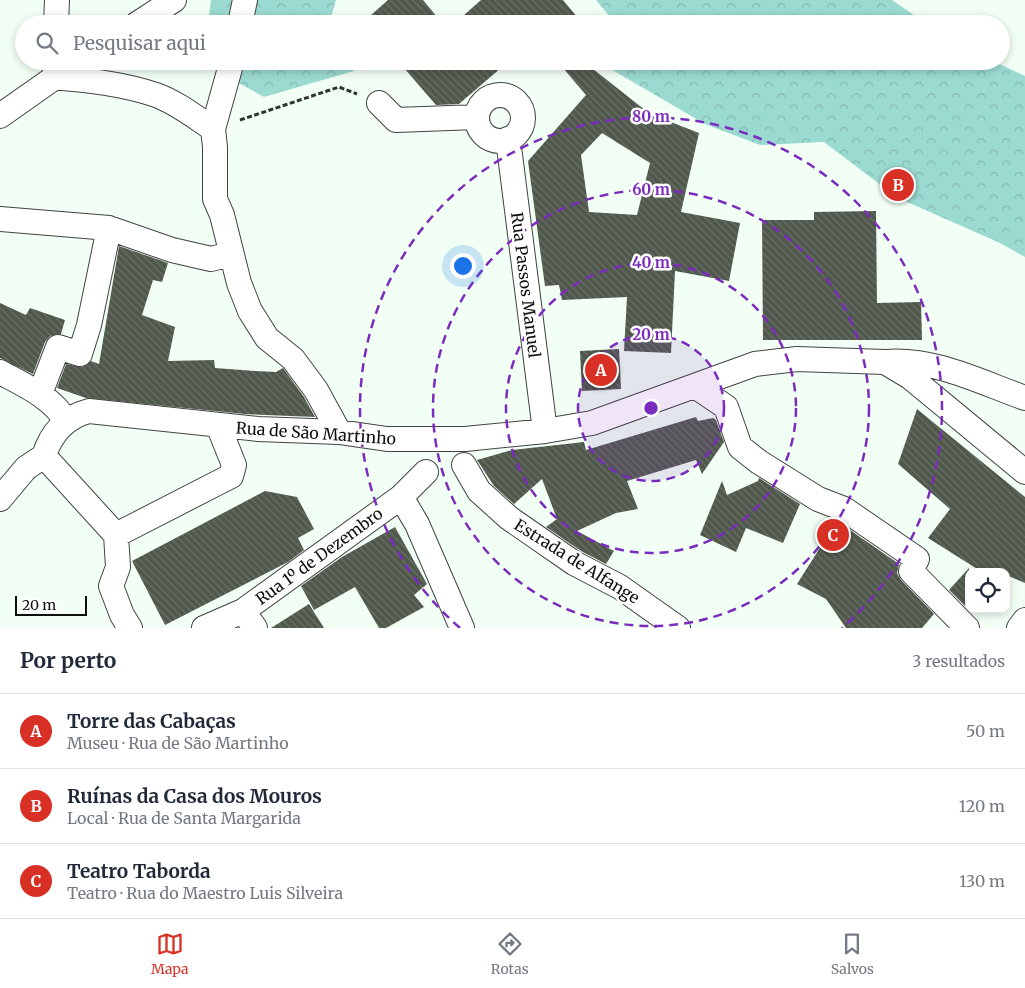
<!DOCTYPE html>
<html lang="pt">
<head>
<meta charset="utf-8">
<style>
  body { margin:0; font-family:Merriweather,serif; background:#f2f2f3; color:#1f2937 }
  .controls { position:absolute; right:15px; bottom:15px; display:grid; overflow:hidden; border-radius:10px; box-shadow:0 2px 8px #0003 }
  .controls button { width:45px; height:45px; display:grid; place-items:center; padding:0; border:0; border-bottom:1px solid #e0e1e3; background:#fff; color:#1f2937; font:25px sans-serif }
  .scale { position:absolute; left:15px; bottom:12px; width:72px; box-sizing:border-box; padding-left:5px; border:2px solid #0f0f0f; border-top:0; font-size:14px; line-height:18px; white-space:nowrap; color:#0f0f0f; -webkit-text-stroke:4px #fff; paint-order:stroke }
  .you { position:absolute; left:462px; top:265px; width:18px; height:18px; margin:-12px; border:4px solid #fff; border-radius:50%; background:#1a73e8; box-shadow:0 0 0 8px #1a73e833 }
  .badge { display:grid; place-items:center; width:32px; height:32px; border-radius:50%; background:#d93025; color:#fff; font-size:16px; font-weight:700 }
  .pin { position:absolute; translate:-50% -50%; border:2px solid #fff; box-shadow:0 1px 5px #0006 }
  .list { margin:0; padding:0; list-style:none }
  h2 { display:flex; justify-content:space-between; align-items:center; height:65px; margin:0; padding:0 20px; font-size:21px }
  h2 small { font-size:16px; font-weight:400; color:#747a83 }
  .list li { display:grid; grid-template-columns:32px 1fr auto; gap:15px; align-items:center; box-sizing:border-box; height:75px; padding:0 20px; border-top:1px solid #e0e1e3 }
  .list b { display:block; font-size:19px; white-space:nowrap }
  .list p { margin:0; font-size:16px; white-space:nowrap; color:#747a83 }
  .list em { font-size:16px; font-style:normal; color:#747a83 }
  .icon { flex:none; width:28px; height:28px; fill:none; stroke:currentColor; stroke-width:2; stroke-linecap:round; stroke-linejoin:round }
  .map { position:relative; flex:none; width:1025px; height:628px; overflow:hidden }
  .search { position:absolute; background:#fff; box-shadow:0 2px 8px #0003; left:15px; right:15px; top:15px; height:55px; display:flex; align-items:center; gap:12px; box-sizing:border-box; padding:0 18px; border-radius:28px; color:#747a83; font-size:19px }
  .sheet { height:290px; background:#fff }
  nav { display:flex; justify-content:space-around; align-items:center; box-sizing:border-box; height:70px; border-top:1px solid #e0e1e3; background:#fff; font-size:14px; color:#747a83 }
  nav a { display:grid; justify-items:center; gap:2px }
  nav .on { color:#d93025 }
  .map>svg:first-child { display:block }
  .forest { fill:url(#forest-crowns) }
  .building { fill:url(#building-back-hatch); fill-rule:evenodd }
  .lines { fill:none; stroke-linecap:round; stroke-linejoin:round }
  .street-casing { stroke:#424242; stroke-width:26 }
  .path { stroke:#313131; stroke-width:3; stroke-dasharray:5 2.5; stroke-linecap:butt }
  .street { stroke:#fff; stroke-width:24 }
  .ring { fill:none; stroke:#7b2cbf; stroke-width:2.5; stroke-dasharray:9 6 }
  .labels { text-anchor:middle; dominant-baseline:central; stroke-width:5; stroke-linejoin:round; paint-order:stroke }
  .street-label { font-size:16px; fill:#0f0f0f; stroke:#fff }
  .centre { fill:#7b2cbf; stroke:#fff; stroke-width:2.5 }
  .ring-label { font-size:15px; text-anchor:middle; font-weight:bold; fill:#7b2cbf; stroke:#fff; stroke-width:5; stroke-linejoin:round; paint-order:stroke }
</style>
</head>
<body>
<div class="map">
<svg width="1025" height="628" viewBox="0 0 1025 628">
  <defs>
    <pattern id="forest-crowns" width="20" height="18" patternUnits="userSpaceOnUse" patternTransform="scale(1.25)"><rect width="20" height="18" fill="#9bdad1"/><path d="M2 6a3 3 0 1 1 6 0M12 15a3 3 0 1 1 6 0" fill="none" stroke="#84bab2"/></pattern>
    <pattern id="building-back-hatch" width="6" height="6" patternUnits="userSpaceOnUse" patternTransform="scale(1.25)"><rect width="6" height="6" fill="#50584c"/><path d="M-1 5l2 2M0 0l6 6M5-1l2 2" fill="none" stroke="#6a7067"/></pattern>
  </defs>
  <rect width="100%" height="100%" fill="#f2fff4"/>
  <path class="forest" d="M 211,0 L 336,0 L 329,24 L 208,24 Z
    M 596,0 L 892,0 L 927,24 L 616,24 Z
    M 347,61 L 354,71 L 264,97 L 201,62 Z
    M 618,61 L 993,61 L 1025,76 L 1025,257 L 998,242 L 898,198 L 824,142 L 760,145 L 705,124 L 609,68 Z"/>
  <path class="building" d="M 388,0 L 423,0 L 443,24 L 361,24 Z
    M 481,0 L 563,0 L 583,24 L 454,24 Z
    M 398,61 L 509,61 L 459,104 L 436,105 Z
    M 557,61 L 583,61 L 650,114 L 699,133 L 681,212 L 740,223 L 729,281 L 675,271 L 671,353 L 624,351 L 627,297 L 562,300 L 559,285 L 545,286 L 528,161 L 586,95 ZM 602,133 L 650,163 L 637,215 L 589,212 L 581,155 Z
    M 876,211 L 877,303 L 921,302 L 922,340 L 763,340 L 762,220 L 814,220 L 814,212 Z
    M 119,246 L 168,263 L 162,282 L 153,280 L 142,315 L 175,327 L 168,361 L 214,360 L 215,368 L 255,371 L 276,372 L 283,368 L 304,397 L 315,417 L 245,414 L 86,398 L 57,388 L 66,364 L 82,367 L 91,361 L 99,364 Z
    M 0,303 L 26,315 L 30,308 L 65,320 L 61,334 L 50,336 L 45,342 L 33,374 L 0,358 Z
    M 619,349 L 621,389 L 582,391 L 580,351 Z
    M 917,409 L 1025,497 L 1025,583 L 1006,575 L 1006,572 L 982,572 L 928,538 L 950,509 L 898,464 Z
    M 696,417 L 698,421 L 713,418 L 716,420 L 724,442 L 702,474 L 696,460 L 627,481 L 638,509 L 616,513 L 577,531 L 614,551 L 606,564 L 581,551 L 546,527 L 557,519 L 542,479 L 514,504 L 494,486 L 477,460 L 512,450 L 584,442 L 586,450 Z
    M 759,478 L 800,504 L 783,543 L 746,528 L 736,552 L 700,535 L 722,481 L 727,495 L 758,481 Z
    M 265,491 L 297,497 L 314,529 L 298,538 L 304,550 L 288,562 L 165,625 L 132,561 Z
    M 837,521 L 899,564 L 897,573 L 901,580 L 934,614 L 922,628 L 846,628 L 826,599 L 797,584 Z
    M 395,527 L 427,584 L 414,595 L 424,607 L 386,628 L 379,628 L 355,587 L 314,610 L 301,586 L 342,557 Z
    M 969,568 L 969,602 L 965,606 L 949,590 Z
    M 309,604 L 324,628 L 271,628 Z"/>
  <g class="lines">
    <defs>
      <path id="street" d="M 56,24 L 57,0
        M 137,24 L 174,0
        M 240,24 L 245,0
        M 232,61 L 213,129 L 215,147 L 215,199 L 222,215 L 239,283 L 250,311 L 267,338 L 293,359 L 316,390 L 339,432
        M 53,77 C 87,80 124,84 156,95 C 176,102 195,117 213,129
        M477 118a23 23 0 1 1 46 0a23 23 0 1 1-46 0Z
        M 379,103 L 396,120 L 477,117
        M 0,116 L 78,61
        M 508,139 L 545,431
        M 0,219 L 109,228 L 172,250 L 211,259 L 231,254
        M 886,362 C 934,358 980,382 1025,398
        M 0,372 C 24,385 52,397 66,421
        M 695,386 L 726,407 L 740,447 L 759,462 L 818,499 L 844,509 L 917,559 L 911,571 L 967,628
        M 40,394 L 58,347 L 80,354 L 89,325 L 109,228
        M 44,456 C 51,433 66,417 89,411 L 258,429 L 339,432 L 387,439 L 465,439 L 545,431 L 592,423 L 755,364 L 797,359 L 885,362 L 910,377 L 1025,472
        M 44,456 L 116,535
        M 464,465 L 479,491 L 509,518 L 574,563 L 620,587 L 678,628
        M 401,497 L 417,524 L 462,628
        M 0,499 L 26,468 L 44,456
        M 116,535 L 231,476 L 234,465 L 218,425
        M 116,535 L 118,567 L 111,586 L 122,615 L 130,628
        M 243,611 L 255,628
        M 204,628 L 243,611 L 401,497 L 426,472
        M 1019,628 L 1025,620"/>
    </defs>
    <use href="#street" class="street-casing"/>
    <path class="path" d="M 240,120 L 339,87 L 357,94"/>
    <use href="#street" class="street"/>
  </g>
  <circle cx="651" cy="408" r="73" fill="#7b2cbf" fill-opacity=".12"/>
  <g class="ring">
    <circle cx="651" cy="408" r="73"/>
    <circle cx="651" cy="408" r="145"/>
    <circle cx="651" cy="408" r="218"/>
    <path d="M460 628A291 291 0 1 1 842 628"/>
  </g>
  <g class="labels">
    <g class="street-label">
      <text transform="translate(526 285) rotate(83)">Rua Passos Manuel</text>
      <text transform="translate(316 433) rotate(4)">Rua de São Martinho</text>
      <text transform="translate(319 556) rotate(-36)">Rua 1º de Dezembro</text>
      <text transform="translate(577 561) rotate(32)">Estrada de Alfange</text>
    </g>
  </g>
  <circle cx="651" cy="408" r="8" class="centre"/>
  <g class="ring-label">
    <text x="651" y="122">80 m</text>
    <text x="651" y="195">60 m</text>
    <text x="651" y="268">40 m</text>
    <text x="651" y="340">20 m</text>
  </g>
</svg>
<div class="controls">
<button><svg class="icon" aria-label="locate" viewBox="0 0 24 24"><circle cx="12" cy="12" r="6"/><path d="M12 2v4M12 18v4M2 12h4M18 12h4"/></svg></button>
</div>
<div class="scale">20 m</div>
<div class="you"></div>
<div class="pin badge" style="left:601px;top:370px">A</div>
<div class="pin badge" style="left:898px;top:185px">B</div>
<div class="pin badge" style="left:833px;top:535px">C</div>
<div class="search"><svg class="icon" aria-label="search" viewBox="0 0 24 24"><circle cx="10" cy="10" r="6"/><path d="M15 15l6 6"/></svg>Pesquisar aqui</div>
</div>
<section class="sheet">
<h2>Por perto<small>3 resultados</small></h2>
<ul class="list">
<li><span class="badge">A</span><div><b>Torre das Cabaças</b><p>Museu · Rua de São Martinho</p></div><em>50 m</em></li>
<li><span class="badge">B</span><div><b>Ruínas da Casa dos Mouros</b><p>Local · Rua de Santa Margarida</p></div><em>120 m</em></li>
<li><span class="badge">C</span><div><b>Teatro Taborda</b><p>Teatro · Rua do Maestro Luis Silveira</p></div><em>130 m</em></li>
</ul>
</section>
<nav>
<a class="on"><svg class="icon" aria-label="map" viewBox="0 0 24 24"><path d="M3 6l6-2 6 2 6-2v14l-6 2-6-2-6 2zM9 4v14M15 6v14"/></svg>Mapa</a>
<a><svg class="icon" aria-label="directions" viewBox="0 0 24 24"><path d="M12 3l9 9-9 9-9-9zM9 14v-3h6M13 9l2 2-2 2"/></svg>Rotas</a>
<a><svg class="icon" aria-label="saved" viewBox="0 0 24 24"><path d="M7 4h10v16l-5-4-5 4z"/></svg>Salvos</a>
</nav>
</body>
</html>
